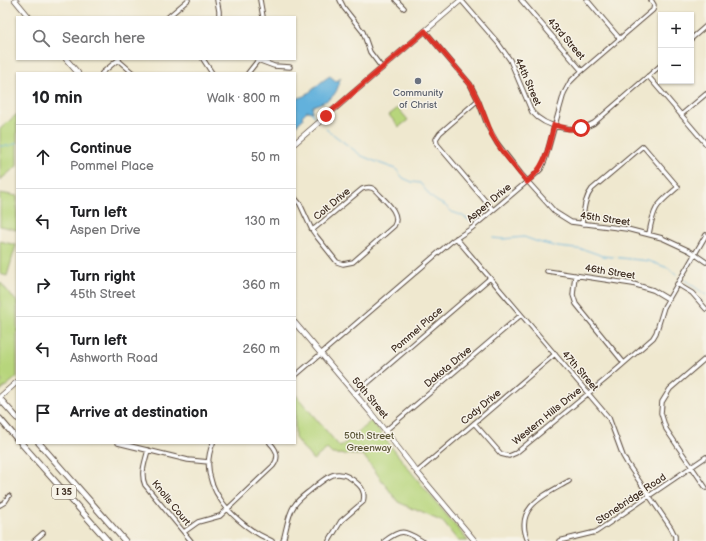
<!DOCTYPE html>
<html lang="en">
<head>
<meta charset="utf-8">
<style>
  body { margin:0; font-family:"Balsamiq Sans",sans-serif; background:#f2f2f2; color:#202124 }
  .controls { position:absolute; right:12px; top:12px; display:grid; overflow:hidden; border-radius:0px; box-shadow:0 1px 3px #0004 }
  .controls button { width:36px; height:36px; display:grid; place-items:center; padding:0; border:0; border-bottom:1px solid #e0e0e0; background:#fff; color:#202124; font:20px sans-serif }
  .stop { position:absolute; width:12px; height:12px; margin:-9px; border:3px solid #d93025; border-radius:50%; background:#fff }
  .stop.end { background:#d93025; border-color:#fff; box-shadow:0 1px 4px #0008 }
  .list { margin:0; padding:0; list-style:none }
  h2 { display:flex; justify-content:space-between; align-items:center; height:52px; margin:0; padding:0 16px; font-size:17px }
  h2 small { font-size:13px; font-weight:400; color:#757577 }
  .list li { display:grid; grid-template-columns:26px 1fr auto; gap:12px; align-items:center; box-sizing:border-box; height:64px; padding:0 16px; border-top:1px solid #e0e0e0 }
  .list b { display:block; font-size:15px; white-space:nowrap }
  .list p { margin:0; font-size:13px; white-space:nowrap; color:#757577 }
  .list em { font-size:13px; font-style:normal; color:#757577 }
  .icon { flex:none; width:22px; height:22px; fill:none; stroke:currentColor; stroke-width:2; stroke-linecap:round; stroke-linejoin:round }
  .map { position:relative; flex:none; width:706px; height:541px; overflow:hidden }
  .search { position:absolute; background:#fff; box-shadow:0 1px 3px #0004; left:16px; top:16px; width:280px; height:44px; display:flex; align-items:center; gap:10px; box-sizing:border-box; padding:0 14px; border-radius:0px; color:#757577; font-size:15px }
  .panel { position:absolute; background:#fff; box-shadow:0 1px 3px #0004; left:16px; top:72px; width:280px; height:372px; border-radius:0px }
  .map>svg:first-child { display:block }
  .green { fill:#b7d57c; stroke:#79804d }
  .water { fill:#62b1dc; stroke:#4e6e7d }
  .lines { fill:none; stroke-linecap:round; stroke-linejoin:round }
  .stream { stroke:#62b1dc; stroke-width:1 }
  .minor-casing { stroke:#564639; stroke-width:5.5 }
  .major-casing { stroke:#564639; stroke-width:6 }
  .highway-casing { stroke:#564639; stroke-width:7 }
  .minor { stroke:#fff; stroke-width:3.5 }
  .major { stroke:#fff; stroke-width:4.5 }
  .highway { stroke:#fff; stroke-width:5 }
  .route { stroke:#d93025; stroke-width:5 }
  .worship-dot { fill:#6b7280; stroke:#f7f3e8; stroke-width:1.5 }
  .labels { text-anchor:middle; dominant-baseline:central; stroke-width:3; stroke-linejoin:round; paint-order:stroke }
  .shield { fill:#f7f3e8; stroke:#73665b; stroke-width:1 }
  .shield-label { font-size:9px; font-weight:bold; fill:#3b2a1e }
  .street-label { font-size:10px; fill:#3b2a1e; stroke:#f7f3e8 }
  .worship-label { font-size:10px; fill:#5b616d; stroke:#f7f3e8 }
  .park-label { font-size:10px; fill:#5a5536; stroke:#f7f3e8 }
</style>
</head>
<body>
<div class="map">
<svg width="706" height="541" viewBox="0 0 706 541">
  <rect width="100%" height="100%" fill="#f7f3e8"/>
  <filter id="ink" filterUnits="userSpaceOnUse"><feTurbulence type="fractalNoise" baseFrequency=".025" numOctaves="2"/><feDisplacementMap in="SourceGraphic" scale="8" xChannelSelector="R" yChannelSelector="G"/><feConvolveMatrix kernelMatrix="1 2 1 2 8 2 1 2 1" color-interpolation-filters="sRGB"/></filter>
  <filter id="wash" filterUnits="userSpaceOnUse"><feTurbulence type="fractalNoise" baseFrequency=".012" numOctaves="4" result="noise"/><feDisplacementMap in="SourceGraphic" scale="16" xChannelSelector="R" yChannelSelector="G"/><feGaussianBlur stdDeviation="0.9" result="paint"/><feColorMatrix in="noise" values="0 0 0 0 0 0 0 0 0 0 0 0 0 0 0 0 0 1.4 0 .05"/><feComposite in="paint" operator="in"/></filter>
  <g filter="url(#wash)">
    <rect width="100%" height="100%" fill="#efe8cf"/>
    <path class="green" d="M 398,108 L 408,120 L 399,127 L 389,115 Z
      M 17,114 L 17,166 L 0,180 L 0,129 Z
      M 0,193 L 17,196 L 17,230 L 0,226 Z
      M 0,241 L 16,245 L 7,276 L 0,274 Z
      M 0,282 L 17,302 L 17,377 L 0,391 L 0,384 L 3,381 L 2,380 L 0,382 Z
      M 295,394 L 340,447 L 371,421 L 416,478 L 468,541 L 458,541 L 443,522 L 398,502 L 363,455 L 332,454 L 327,449 L 313,460 L 295,438 Z"/>
    <path class="water" d="M 330,76 L 336,81 L 341,78 C 338,82 339,84 338,87 C 334,100 323,102 313,106 L 312,112 L 307,111 L 302,116 L 303,119 L 295,126 L 295,99 C 309,97 318,82 330,76 Z"/>
    <g class="lines">
      <path class="stream" d="M 311,112 L 314,116
        M 326,129 L 362,156 L 379,163 L 396,169 L 403,178 L 412,182 L 420,183 L 431,197 L 438,202 L 446,206 L 452,212 L 461,215 L 472,222
        M 0,146 L 9,146 L 17,143
        M 493,238 L 503,239 L 524,237 L 538,242 L 558,247 L 586,250 L 603,256 L 649,261 L 668,268 L 676,274
        M 685,280 L 706,295"/>
    </g>
  </g>
  <g filter="url(#ink)">
    <g class="lines">
      <defs>
        <path id="minor" d="M 217,0 L 219,11 L 219,17
          M 260,0 L 263,17
          M 340,0 L 344,8 L 363,32 L 370,52 L 382,68
          M 396,0 L 404,8
          M 461,0 L 498,43 L 510,60 L 532,112 C 546,128 575,134 594,123 L 661,65
          M 521,0 L 582,71
          M 587,0 L 620,39
          M 168,17 L 188,0
          M 425,31 L 470,84 L 478,100 L 488,127 L 497,143 L 521,174 L 555,212 L 571,222 L 627,229 L 662,238 L 690,251 L 706,262
          M 691,39 L 706,26
          M 203,59 L 212,73
          M 118,60 L 133,73
          M 258,60 L 274,66 L 290,67
          M 102,73 L 119,59
          M 248,73 L 259,59
          M 648,76 L 706,144
          M 478,100 L 440,133 L 436,139 L 437,144 L 493,210
          M 681,115 L 706,94
          M 295,198 L 300,204 L 312,230 L 317,237 L 337,262 L 343,264 L 353,262 L 394,226 C 402,213 384,200 376,191 C 372,186 367,187 362,189 L 315,228 L 312,230
          M 582,224 C 584,211 584,199 592,189 L 643,146 L 678,187 C 657,205 654,205 649,234
          M 456,238 L 609,418 L 623,456 L 627,463 L 671,528 L 675,536 L 675,541
          M 547,271 L 633,284 L 653,290 L 668,299
          M 575,275 L 573,295 L 576,304 L 624,363
          M 677,284 L 692,293 L 706,309
          M 706,358 L 670,389 L 662,402 L 661,413 L 666,429 L 706,488
          M 295,376 L 452,241 L 472,228 L 536,174 L 541,169 L 545,160 L 564,93 L 570,82 L 576,76 L 653,10 L 654,5 L 651,0
          M 355,394 L 490,278
          M 474,423 L 501,454 L 509,456 L 516,453 L 607,378 L 653,338 L 656,333 L 664,307 L 706,235
          M 385,431 L 521,315
          M 118,443 L 188,460 L 209,462
          M 213,443 C 195,485 236,526 272,541
          M 148,450 C 145,462 140,474 145,485 L 191,541
          M 417,472 L 555,354
          M 0,505 L 5,502 L 9,496
          M 184,532 L 198,522 L 220,516 L 273,466 C 280,457 277,450 270,443
          M 34,541 L 43,533
          M 283,541 C 286,531 288,514 294,506 C 298,499 306,494 312,489 C 330,474 340,466 359,485 C 364,490 365,495 363,502 L 341,521 L 329,541
          M 385,541 C 402,528 405,531 422,541
          M 528,541 C 513,507 545,495 569,481
          M 559,541 L 596,532 L 706,457"/>
        <path id="major" d="M 15,0 L 29,17
          M 66,59 L 78,73
          M 295,143 L 461,0
          M 295,323 L 371,413 L 417,472 L 475,541
          M 0,397 L 17,382"/>
        <path id="highway" d="M 0,399 L 17,418
          M 0,419 L 17,439
          M 21,443 L 108,541
          M 39,443 L 125,541"/>
      </defs>
      <use href="#minor" class="minor-casing"/>
      <use href="#major" class="major-casing"/>
      <use href="#highway" class="highway-casing"/>
      <use href="#minor" class="minor"/>
      <use href="#major" class="major"/>
      <use href="#highway" class="highway"/>
    </g>
  </g>
  <g class="lines" filter="url(#ink)">
    <path class="route" d="M 326,116 L 425,31 L 470,84 L 478,100 L 492,135 L 502,151 L 527,182 C 547,165 548,148 554,125 L 569,129 L 581,128"/>
  </g>
  <circle class="worship-dot" cx="418" cy="81" r="4"/>
  <g class="labels">
    <rect class="shield" x="52" y="485" width="24" height="14" rx="3"/>
    <g class="shield-label">
      <text x="64" y="492">I 35</text>
    </g>
    <g class="street-label">
      <text transform="translate(566 39) rotate(49)">43rd Street</text>
      <text transform="translate(528 82) rotate(66)">44th Street</text>
      <text transform="translate(489 203) rotate(-40)">Aspen Drive</text>
      <text transform="translate(332 204) rotate(-40)">Colt Drive</text>
      <text transform="translate(605 219) rotate(8)">45th Street</text>
      <text transform="translate(610 272) rotate(9)">46th Street</text>
      <text transform="translate(417 330) rotate(-41)">Pommel Place</text>
      <text transform="translate(448 367) rotate(-40)">Dakota Drive</text>
      <text transform="translate(580 371) rotate(49)">47th Street</text>
      <text transform="translate(370 398) rotate(50)">50th Street</text>
      <text transform="translate(481 407) rotate(-40)">Cody Drive</text>
      <text transform="translate(547 416) rotate(-39)">Western Hills Drive</text>
      <text transform="translate(631 499) rotate(-34)">Stonebridge Road</text>
      <text transform="translate(171 503) rotate(51)">Knolls Court</text>
    </g>
    <g class="worship-label">
      <text x="418" y="93">Community<tspan x="418" dy="12">of Christ</tspan></text>
    </g>
    <g class="park-label">
      <text x="369" y="436">50th Street<tspan x="369" dy="12">Greenway</tspan></text>
    </g>
  </g>
</svg>
<div class="controls">
<button>+</button>
<button>−</button>
</div>
<div class="stop" style="left:581px;top:128px"></div>
<div class="stop end" style="left:326px;top:116px"></div>
<div class="search"><svg class="icon" aria-label="search" viewBox="0 0 24 24"><circle cx="10" cy="10" r="6"/><path d="M15 15l6 6"/></svg>Search here</div>
<section class="panel">
<h2>10 min<small>Walk · 800 m</small></h2>
<ul class="list">
<li><svg class="icon" aria-label="ahead" viewBox="0 0 24 24"><path d="M12 20V5M6 11l6-6 6 6"/></svg><div><b>Continue</b><p>Pommel Place</p></div><em>50 m</em></li>
<li><svg class="icon" aria-label="left" viewBox="0 0 24 24"><path d="M17 20v-9H6M10 6l-5 5 5 5"/></svg><div><b>Turn left</b><p>Aspen Drive</p></div><em>130 m</em></li>
<li><svg class="icon" aria-label="right" viewBox="0 0 24 24"><path d="M7 20v-9h11M14 6l5 5-5 5"/></svg><div><b>Turn right</b><p>45th Street</p></div><em>360 m</em></li>
<li><svg class="icon" aria-label="left" viewBox="0 0 24 24"><path d="M17 20v-9H6M10 6l-5 5 5 5"/></svg><div><b>Turn left</b><p>Ashworth Road</p></div><em>260 m</em></li>
<li><svg class="icon" aria-label="arrive" viewBox="0 0 24 24"><path d="M6 21V4h12l-3 4 3 4H6"/></svg><div><b>Arrive at destination</b></div></li>
</ul>
</section>
</div>
</body>
</html>
